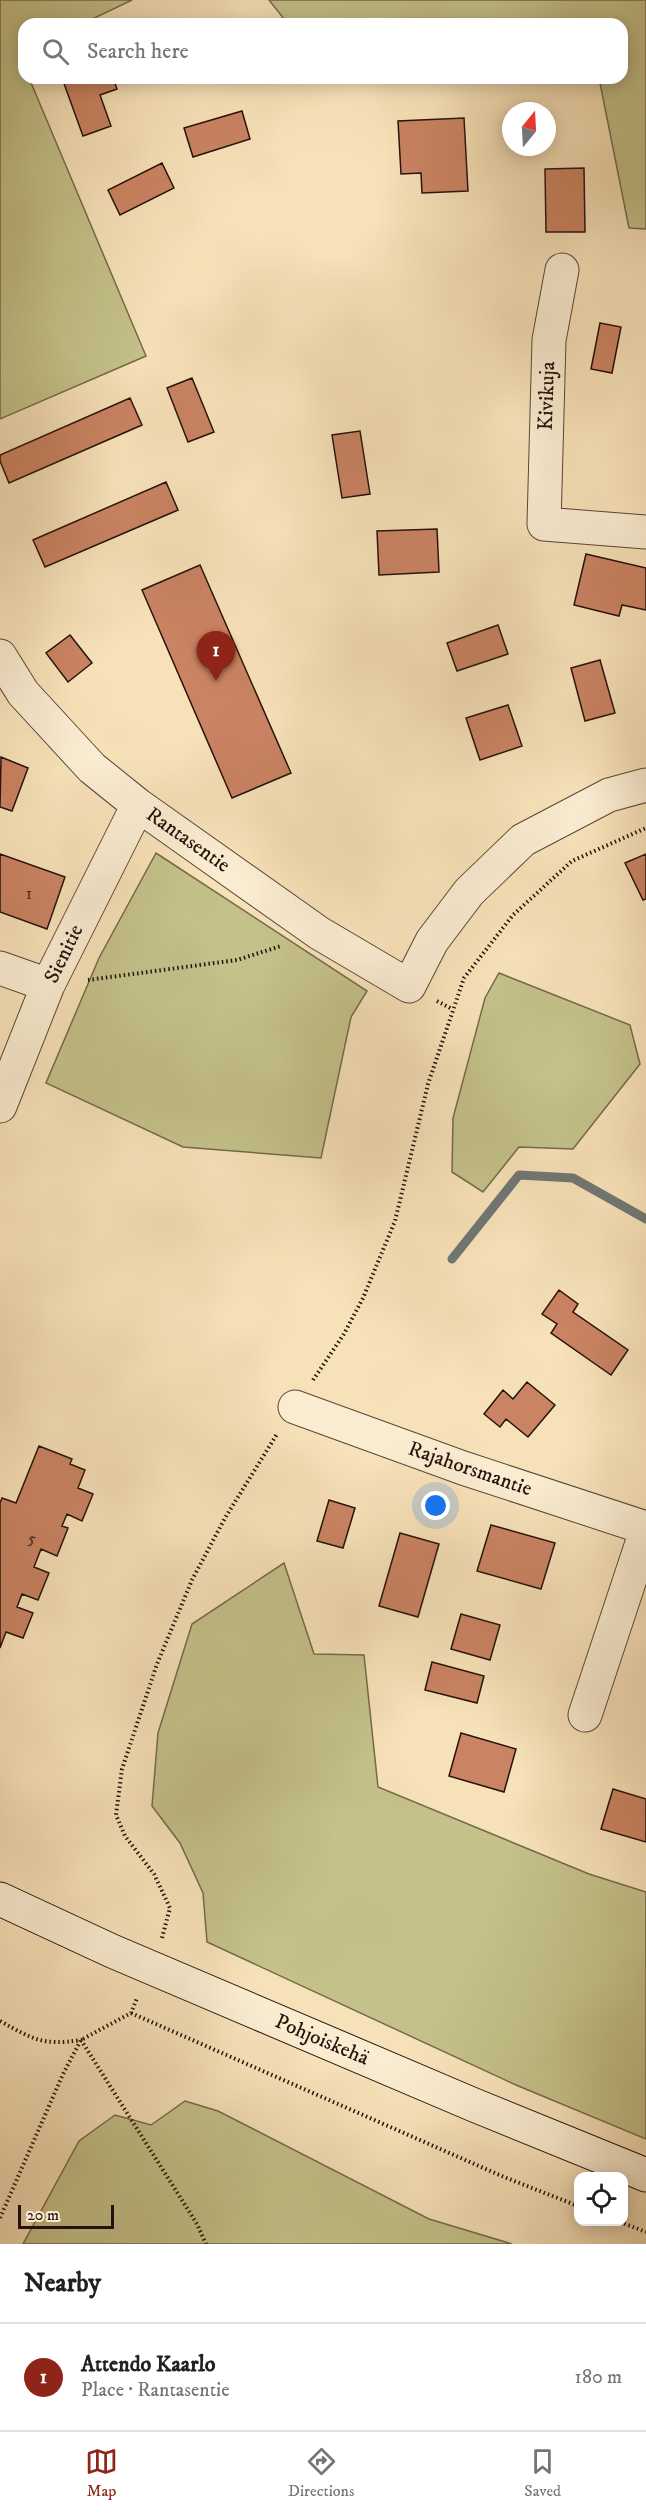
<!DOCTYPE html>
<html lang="en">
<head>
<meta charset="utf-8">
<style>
  body { margin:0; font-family:"IM FELL DW Pica",serif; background:#f2f2f2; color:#202124 }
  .controls { position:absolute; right:18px; bottom:18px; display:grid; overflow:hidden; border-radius:12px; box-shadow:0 3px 15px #0003 }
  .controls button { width:54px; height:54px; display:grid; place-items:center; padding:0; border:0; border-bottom:2px solid #e0e0e0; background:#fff; color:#202124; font:30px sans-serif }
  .compass { position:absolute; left:502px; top:102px; width:54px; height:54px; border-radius:50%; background:#fff; box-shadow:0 3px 15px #0003; rotate:18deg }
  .scale { position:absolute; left:18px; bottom:15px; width:96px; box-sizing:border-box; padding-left:6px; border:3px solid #25120c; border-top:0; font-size:16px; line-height:21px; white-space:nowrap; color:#25120c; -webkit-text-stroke:4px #faecd1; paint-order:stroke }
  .you { position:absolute; left:436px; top:1506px; width:21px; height:21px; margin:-15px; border:4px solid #fff; border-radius:50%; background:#1a73e8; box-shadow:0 0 0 9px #1a73e833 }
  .badge { display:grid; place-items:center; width:39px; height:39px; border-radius:50%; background:#8f2418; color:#fff; font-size:20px; font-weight:700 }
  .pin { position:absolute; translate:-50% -50px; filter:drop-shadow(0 2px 3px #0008) }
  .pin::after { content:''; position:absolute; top:32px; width:21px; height:18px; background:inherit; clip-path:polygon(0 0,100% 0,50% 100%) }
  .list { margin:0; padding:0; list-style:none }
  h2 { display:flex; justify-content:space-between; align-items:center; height:78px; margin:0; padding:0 24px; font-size:26px }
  h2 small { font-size:20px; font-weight:400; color:#757577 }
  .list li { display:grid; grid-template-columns:39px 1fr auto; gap:18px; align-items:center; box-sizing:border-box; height:108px; padding:0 24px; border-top:2px solid #e0e0e0 }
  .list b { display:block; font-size:22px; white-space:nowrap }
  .list p { margin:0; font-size:20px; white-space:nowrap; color:#757577 }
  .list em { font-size:20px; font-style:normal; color:#757577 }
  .icon { flex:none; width:33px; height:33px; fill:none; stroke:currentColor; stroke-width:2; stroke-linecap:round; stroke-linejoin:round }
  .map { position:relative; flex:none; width:646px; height:2244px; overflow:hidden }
  .search { position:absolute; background:#fff; box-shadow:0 3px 15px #0003; left:18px; right:18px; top:18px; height:66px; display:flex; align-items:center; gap:15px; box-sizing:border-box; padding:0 21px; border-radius:18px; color:#757577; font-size:22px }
  .sheet { height:186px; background:#fff }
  nav { display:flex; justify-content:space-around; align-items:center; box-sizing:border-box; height:84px; border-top:2px solid #e0e0e0; background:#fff; font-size:16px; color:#757577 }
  nav a { display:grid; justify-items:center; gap:3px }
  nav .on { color:#8f2418 }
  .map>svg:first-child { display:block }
  .green { fill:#c4c18a; stroke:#746a4b; stroke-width:1.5 }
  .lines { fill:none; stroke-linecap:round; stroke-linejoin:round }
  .stream { stroke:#707774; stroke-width:9 }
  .building { fill:#ca8363; stroke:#25120c; stroke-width:1.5 }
  .minor-casing { stroke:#5a4637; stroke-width:35 }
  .secondary-casing { stroke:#25120c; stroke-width:35 }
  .path { stroke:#25120c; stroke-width:4; stroke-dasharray:1.5 3; stroke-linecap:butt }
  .minor { stroke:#faecd1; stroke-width:33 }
  .secondary { stroke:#faecd1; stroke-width:33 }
  .labels { text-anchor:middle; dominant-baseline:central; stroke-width:6; stroke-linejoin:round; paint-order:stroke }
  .number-label { font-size:18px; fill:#4e2e22 }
  .street-label { font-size:21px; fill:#25120c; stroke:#faecd1 }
</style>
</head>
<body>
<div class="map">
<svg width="646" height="2244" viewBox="0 0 646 2244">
  <rect width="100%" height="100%" fill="#f7e1b8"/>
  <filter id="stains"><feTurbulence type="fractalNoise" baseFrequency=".00333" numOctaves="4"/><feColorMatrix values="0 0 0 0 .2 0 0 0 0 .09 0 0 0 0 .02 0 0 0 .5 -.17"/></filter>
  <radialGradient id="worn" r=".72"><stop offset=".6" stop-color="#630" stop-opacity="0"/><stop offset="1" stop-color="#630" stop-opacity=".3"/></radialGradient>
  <path class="green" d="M 0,0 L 132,0 L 82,24 L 24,24 L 24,52 L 19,55 L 24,66 L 24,78 L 29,78 L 146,356 L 0,419 Z
    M 269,0 L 646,0 L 646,229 L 629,228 L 599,78 L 622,78 L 622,24 L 288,24 Z
    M 156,853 L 367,991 L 351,1017 L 321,1158 L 183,1147 L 46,1083 L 99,958 Z
    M 499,973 L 630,1025 L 640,1064 L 573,1149 L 519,1147 L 483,1192 L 452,1172 L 453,1118 L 485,998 Z
    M 284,1563 L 314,1654 L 364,1655 L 378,1787 L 589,1874 L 646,1892 L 646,2139 L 516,2085 L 207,1942 L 203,1893 L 180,1843 L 152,1806 L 158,1733 L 192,1624 Z
    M 185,2101 L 218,2111 L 429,2219 L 512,2244 L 23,2244 L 79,2141 L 115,2115 L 151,2125 Z"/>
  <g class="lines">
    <path class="stream" d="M 452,1259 L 519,1175 L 573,1178 L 646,1219"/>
  </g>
  <path class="building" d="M 62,78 L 113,78 L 117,89 L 100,95 L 111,126 L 83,136 Z
    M 242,111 L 250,139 L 193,157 L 184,128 Z
    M 464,118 L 468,191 L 422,193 L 421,173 L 401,174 L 398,121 Z
    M 162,163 L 174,188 L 120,215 L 108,190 Z
    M 584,168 L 585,232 L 546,232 L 545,169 Z
    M 600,323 L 621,327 L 612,373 L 591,369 Z
    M 192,378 L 214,432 L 188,442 L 167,388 Z
    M 130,398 L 142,425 L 9,483 L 0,461 L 0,455 Z
    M 360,431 L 370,494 L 342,498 L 332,435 Z
    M 166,482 L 178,510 L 45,567 L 33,540 Z
    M 437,529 L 439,572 L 379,575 L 377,531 Z
    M 586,554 L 646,568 L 646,610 L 622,605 L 619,616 L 574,605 Z
    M 200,565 L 291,773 L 232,798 L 142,590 Z
    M 498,625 L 508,654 L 457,671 L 447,643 Z
    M 70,635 L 92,663 L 68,682 L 46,653 Z
    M 600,660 L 615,713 L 585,721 L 571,668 Z
    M 508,705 L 522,746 L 480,760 L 466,718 Z
    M 1,757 L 28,768 L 12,811 L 0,807 Z
    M 0,854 L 65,877 L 47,929 L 0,912 Z
    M 646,854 L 646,899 L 643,900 L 625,863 Z
    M 559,1290 L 578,1304 L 573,1312 L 628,1350 L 611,1375 L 551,1333 L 557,1324 L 542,1314 Z
    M 527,1382 L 555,1405 L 528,1437 L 506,1419 L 500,1427 L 484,1414 L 503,1390 L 513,1399 Z
    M 39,1446 L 72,1459 L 70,1464 L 85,1470 L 78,1488 L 93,1494 L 82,1521 L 67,1514 L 62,1526 L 68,1528 L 57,1556 L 41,1549 L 34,1567 L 49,1573 L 38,1600 L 22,1594 L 17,1607 L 33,1613 L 23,1638 L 6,1632 L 0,1648 L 0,1503 L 2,1498 L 16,1503 Z
    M 329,1500 L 355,1508 L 343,1548 L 317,1541 Z
    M 491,1525 L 555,1543 L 541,1589 L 477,1571 Z
    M 400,1533 L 439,1544 L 418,1617 L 379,1606 Z
    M 461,1614 L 500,1625 L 490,1660 L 451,1649 Z
    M 432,1662 L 484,1676 L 477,1703 L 425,1690 Z
    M 461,1733 L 516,1749 L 504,1792 L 449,1776 Z
    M 613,1789 L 646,1799 L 646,1842 L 601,1829 Z"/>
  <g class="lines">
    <defs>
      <path id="minor" d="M 562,270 L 549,340 L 544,524 L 646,532
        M 0,656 L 23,693 L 92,768 L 138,805 L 319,933 L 409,986 L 432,941 L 469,892 L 523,840 L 609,795 L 646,785
        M 0,968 L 48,985
        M 0,1106 L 48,985 L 138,805
        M 295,1407 L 463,1468 L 646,1528
        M 585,1715 L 646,1531"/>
      <path id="secondary" d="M 0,1899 L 112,1951 L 474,2105 L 646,2175"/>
    </defs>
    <use href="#minor" class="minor-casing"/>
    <use href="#secondary" class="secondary-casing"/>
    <path class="path" d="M 88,980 L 237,960 L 281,946
      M 437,1001 L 452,1009
      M 313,1380 L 344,1334 L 363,1298 L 395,1221 L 428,1084 L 464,978 L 513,915 L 572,861 L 646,828
      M 162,1938 L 170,1908 L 154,1874 L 125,1836 L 116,1815 L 122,1769 L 157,1664 L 192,1580 L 225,1518 L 277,1434
      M 131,2013 L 504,2177 L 578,2206
      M 0,2021 C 33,2039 42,2046 81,2040 L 197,2224 L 206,2244
      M 0,2218 L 63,2074 L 81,2040 L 131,2013 L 137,1998
      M 620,2222 L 646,2232"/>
    <use href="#minor" class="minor"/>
    <use href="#secondary" class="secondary"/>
  </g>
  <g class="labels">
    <g class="number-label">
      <text x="29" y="894">1</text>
      <text x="32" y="1539">5</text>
    </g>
    <g class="street-label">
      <text transform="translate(547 396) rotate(-88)">Kivikuja</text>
      <text transform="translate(188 840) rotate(35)">Rantasentie</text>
      <text transform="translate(64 954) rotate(-64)">Sienitie</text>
      <text transform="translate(470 1469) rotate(19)">Rajahorsmantie</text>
      <text transform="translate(322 2040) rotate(23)">Pohjoiskehä</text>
    </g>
  </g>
  <rect width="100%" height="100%" filter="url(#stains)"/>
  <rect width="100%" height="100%" fill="url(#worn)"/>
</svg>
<div class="controls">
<button><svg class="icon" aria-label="locate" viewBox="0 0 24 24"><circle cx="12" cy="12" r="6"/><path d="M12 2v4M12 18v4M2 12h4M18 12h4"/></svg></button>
</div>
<svg class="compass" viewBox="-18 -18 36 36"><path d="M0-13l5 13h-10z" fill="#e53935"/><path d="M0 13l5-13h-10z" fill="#757577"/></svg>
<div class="scale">20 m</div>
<div class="you"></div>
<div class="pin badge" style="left:216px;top:681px">1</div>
<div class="search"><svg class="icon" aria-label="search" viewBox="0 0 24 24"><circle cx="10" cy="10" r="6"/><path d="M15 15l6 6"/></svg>Search here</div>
</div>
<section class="sheet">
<h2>Nearby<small></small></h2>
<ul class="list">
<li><span class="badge">1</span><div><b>Attendo Kaarlo</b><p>Place · Rantasentie</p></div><em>180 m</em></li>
</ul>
</section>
<nav>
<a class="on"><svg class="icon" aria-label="map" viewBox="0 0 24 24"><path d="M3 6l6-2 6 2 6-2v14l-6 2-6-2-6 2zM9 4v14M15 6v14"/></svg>Map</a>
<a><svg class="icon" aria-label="directions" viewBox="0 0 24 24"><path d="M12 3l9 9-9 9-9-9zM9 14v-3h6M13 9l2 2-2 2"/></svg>Directions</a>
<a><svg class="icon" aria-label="saved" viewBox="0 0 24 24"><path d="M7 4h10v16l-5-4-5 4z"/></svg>Saved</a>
</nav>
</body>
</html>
